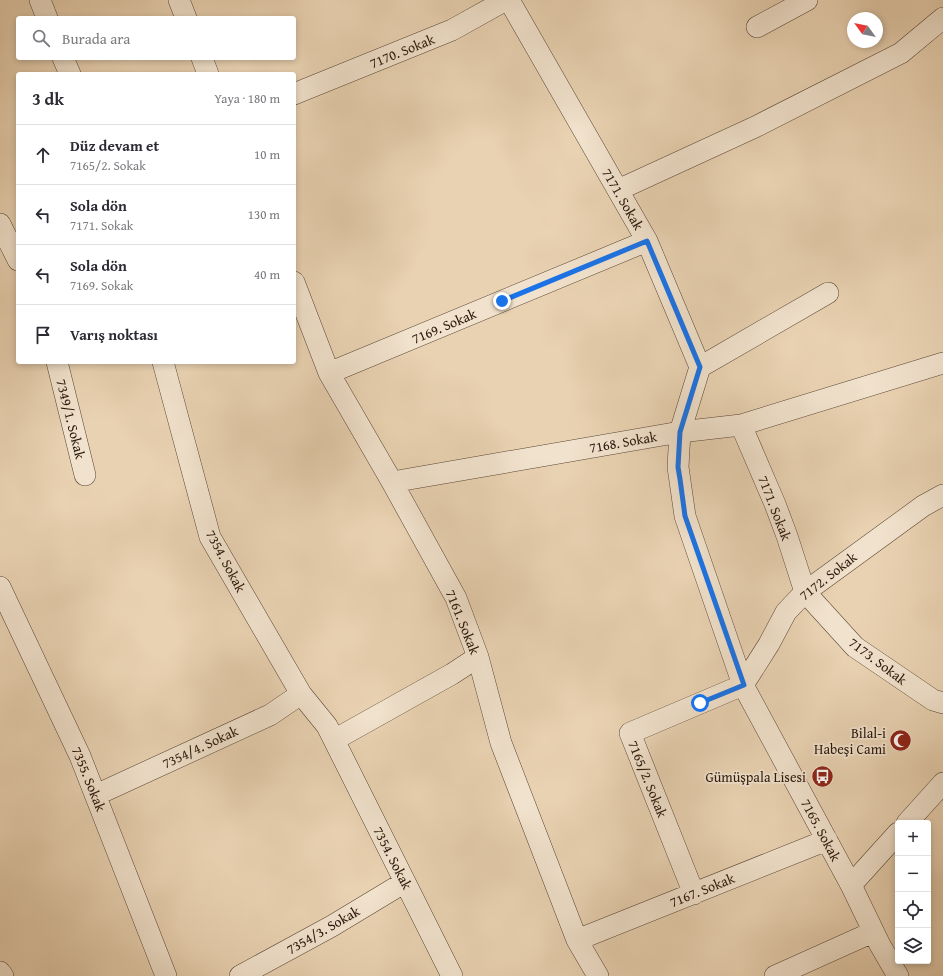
<!DOCTYPE html>
<html lang="tr">
<head>
<meta charset="utf-8">
<style>
  body { margin:0; font-family:"Gentium Book Plus",serif; background:#f7f7f7; color:#2b2b33 }
  .controls { position:absolute; right:12px; bottom:12px; display:grid; overflow:hidden; border-radius:4px; box-shadow:0 2px 6px #0003 }
  .controls button { width:36px; height:36px; display:grid; place-items:center; padding:0; border:0; border-bottom:1px solid #e1e1e2; background:#fff; color:#2b2b33; font:20px sans-serif }
  .compass { position:absolute; left:847px; top:12px; width:36px; height:36px; border-radius:50%; background:#fff; box-shadow:0 2px 6px #0003; rotate:303deg }
  .stop { position:absolute; width:12px; height:12px; margin:-9px; border:3px solid #1a73e8; border-radius:50%; background:#fff }
  .stop.end { background:#1a73e8; border-color:#fff; box-shadow:0 1px 4px #0008 }
  .list { margin:0; padding:0; list-style:none }
  h2 { display:flex; justify-content:space-between; align-items:center; height:52px; margin:0; padding:0 16px; font-size:17px }
  h2 small { font-size:13px; font-weight:400; color:#7c7c81 }
  .list li { display:grid; grid-template-columns:26px 1fr auto; gap:12px; align-items:center; box-sizing:border-box; height:60px; padding:0 16px; border-top:1px solid #e1e1e2 }
  .list b { display:block; font-size:15px; white-space:nowrap }
  .list p { margin:0; font-size:13px; white-space:nowrap; color:#7c7c81 }
  .list em { font-size:13px; font-style:normal; color:#7c7c81 }
  .icon { flex:none; width:22px; height:22px; fill:none; stroke:currentColor; stroke-width:2; stroke-linecap:round; stroke-linejoin:round }
  .map { position:relative; flex:none; width:943px; height:976px; overflow:hidden }
  .search { position:absolute; background:#fff; box-shadow:0 2px 6px #0003; left:16px; top:16px; width:280px; height:44px; display:flex; align-items:center; gap:10px; box-sizing:border-box; padding:0 14px; border-radius:4px; color:#7c7c81; font-size:15px }
  .panel { position:absolute; background:#fff; box-shadow:0 2px 6px #0003; left:16px; top:72px; width:280px; height:292px; border-radius:4px }
  .map>svg:first-child { display:block }
  .lines { fill:none; stroke-linecap:round; stroke-linejoin:round }
  .street-casing { stroke:#594535; stroke-width:22 }
  .street { stroke:#f1e2cd; stroke-width:21 }
  .route { stroke:#1a73e8; stroke-width:5 }
  .labels { text-anchor:middle; dominant-baseline:central; stroke-width:3.5; stroke-linejoin:round; paint-order:stroke }
  .street-label { font-size:14px; fill:#29160b; stroke:#f1e2cd }
  .poi-label { font-size:14px; fill:#29160b; stroke:#f1e2cd; text-anchor:end }
</style>
</head>
<body>
<div class="map">
<svg width="943" height="976" viewBox="0 0 943 976">
  <rect width="100%" height="100%" fill="#e9d2b2"/>
  <filter id="stains"><feTurbulence type="fractalNoise" baseFrequency=".005" numOctaves="4"/><feColorMatrix values="0 0 0 0 .2 0 0 0 0 .09 0 0 0 0 .02 0 0 0 .5 -.17"/></filter>
  <radialGradient id="worn" r=".72"><stop offset=".6" stop-color="#630" stop-opacity="0"/><stop offset="1" stop-color="#630" stop-opacity=".3"/></radialGradient>
  <g class="lines">
    <defs>
      <path id="street" d="M 40,0 L 47,18
        M 179,0 L 186,18
        M 509,0 L 647,241 L 700,367 L 680,432 L 678,467 L 685,516 L 743,685 L 851,885 L 880,945 L 898,976
        M 757,27 L 807,0
        M 63,58 L 70,74
        M 202,58 L 208,74
        M 294,94 L 452,30 L 506,0
        M 618,190 L 755,127 L 901,53 L 943,18
        M 0,224 L 18,260
        M 294,282 L 329,373 L 392,482 L 456,598 L 478,657 L 501,743 L 577,940 L 598,976
        M 57,362 L 85,475
        M 163,362 L 210,537 L 301,694 L 327,726 L 452,976
        M 700,367 L 828,293
        M 329,373 L 647,241
        M 741,425 L 775,504 L 787,536 L 805,592 L 855,647 L 933,700 L 943,703
        M 392,482 L 680,432 L 741,425 L 943,363
        M 0,587 L 80,756 L 166,976
        M 743,685 L 769,644 L 786,612 L 805,592 L 923,506 L 943,495
        M 334,740 L 452,674 L 478,657
        M 96,795 L 270,715 L 301,694
        M 907,823 L 943,783
        M 851,885 L 898,833
        M 694,894 L 630,733 L 743,685
        M 577,940 L 827,840
        M 0,972 L 3,976
        M 240,976 L 332,926 L 405,882
        M 775,976 L 873,932"/>
    </defs>
    <use href="#street" class="street-casing"/>
    <use href="#street" class="street"/>
  </g>
  <g class="lines">
    <path class="route" d="M 502,301 L 647,241 L 700,367 L 680,432 L 678,467 L 680,479 L 685,516 L 744,685 L 700,703"/>
  </g>
  <defs>
    <symbol id="mosque-disc" viewBox="-11 -11 22 22"><circle r="9.5" fill="#8f2418" stroke="#f1e2cd"/><path d="M3.5-4.9A6 6 0 1 0 3.5 4.9A5 5 0 1 1 3.5-4.9Z" fill="#fff"/></symbol>
    <symbol id="bus-disc" viewBox="-11 -11 22 22"><circle r="9.5" fill="#8f2418" stroke="#f1e2cd"/><path d="M-5-6H5V4H4V6H2V4H-2V6H-4V4H-5ZM-3.5-4V0h7V-4ZM-3.5 1.2v1.5H-2V1.2ZM2 1.2v1.5H3.5V1.2Z" fill="#fff"/></symbol>
  </defs>
  <g fill-rule="evenodd">
    <use href="#mosque-disc" x="888" y="728" width="25" height="25"/>
    <use href="#bus-disc" x="810" y="764" width="25" height="25"/>
  </g>
  <g class="labels">
    <g class="street-label">
      <text transform="translate(402 51) rotate(-22)">7170. Sokak</text>
      <text transform="translate(623 199) rotate(60)">7171. Sokak</text>
      <text transform="translate(444 326) rotate(-23)">7169. Sokak</text>
      <text transform="translate(71 419) rotate(76)">7349/1. Sokak</text>
      <text transform="translate(623 442) rotate(-10)">7168. Sokak</text>
      <text transform="translate(775 508) rotate(69)">7171. Sokak</text>
      <text transform="translate(226 561) rotate(62)">7354. Sokak</text>
      <text transform="translate(828 576) rotate(-38)">7172. Sokak</text>
      <text transform="translate(463 622) rotate(68)">7161. Sokak</text>
      <text transform="translate(878 661) rotate(37)">7173. Sokak</text>
      <text transform="translate(200 747) rotate(-25)">7354/4. Sokak</text>
      <text transform="translate(89 779) rotate(68)">7355. Sokak</text>
      <text transform="translate(648 779) rotate(68)">7165/2. Sokak</text>
      <text transform="translate(821 830) rotate(62)">7165. Sokak</text>
      <text transform="translate(393 858) rotate(63)">7354. Sokak</text>
      <text transform="translate(702 890) rotate(-22)">7167. Sokak</text>
      <text transform="translate(323 930) rotate(-30)">7354/3. Sokak</text>
    </g>
    <g class="poi-label">
      <text x="886" y="733">Bilal-i<tspan x="886" dy="16">Habeşi Cami</tspan></text>
      <text x="806" y="777">Gümüşpala Lisesi</text>
    </g>
  </g>
  <rect width="100%" height="100%" filter="url(#stains)"/>
  <rect width="100%" height="100%" fill="url(#worn)"/>
</svg>
<div class="controls">
<button>+</button>
<button>−</button>
<button><svg class="icon" aria-label="locate" viewBox="0 0 24 24"><circle cx="12" cy="12" r="6"/><path d="M12 2v4M12 18v4M2 12h4M18 12h4"/></svg></button>
<button><svg class="icon" aria-label="layers" viewBox="0 0 24 24"><path d="M12 4l9 5-9 5-9-5zM3 14l9 5 9-5"/></svg></button>
</div>
<svg class="compass" viewBox="-18 -18 36 36"><path d="M0-13l5 13h-10z" fill="#e53935"/><path d="M0 13l5-13h-10z" fill="#7c7c81"/></svg>
<div class="stop" style="left:700px;top:703px"></div>
<div class="stop end" style="left:502px;top:301px"></div>
<div class="search"><svg class="icon" aria-label="search" viewBox="0 0 24 24"><circle cx="10" cy="10" r="6"/><path d="M15 15l6 6"/></svg>Burada ara</div>
<section class="panel">
<h2>3 dk<small>Yaya · 180 m</small></h2>
<ul class="list">
<li><svg class="icon" aria-label="ahead" viewBox="0 0 24 24"><path d="M12 20V5M6 11l6-6 6 6"/></svg><div><b>Düz devam et</b><p>7165/2. Sokak</p></div><em>10 m</em></li>
<li><svg class="icon" aria-label="left" viewBox="0 0 24 24"><path d="M17 20v-9H6M10 6l-5 5 5 5"/></svg><div><b>Sola dön</b><p>7171. Sokak</p></div><em>130 m</em></li>
<li><svg class="icon" aria-label="left" viewBox="0 0 24 24"><path d="M17 20v-9H6M10 6l-5 5 5 5"/></svg><div><b>Sola dön</b><p>7169. Sokak</p></div><em>40 m</em></li>
<li><svg class="icon" aria-label="arrive" viewBox="0 0 24 24"><path d="M6 21V4h12l-3 4 3 4H6"/></svg><div><b>Varış noktası</b></div></li>
</ul>
</section>
</div>
</body>
</html>
